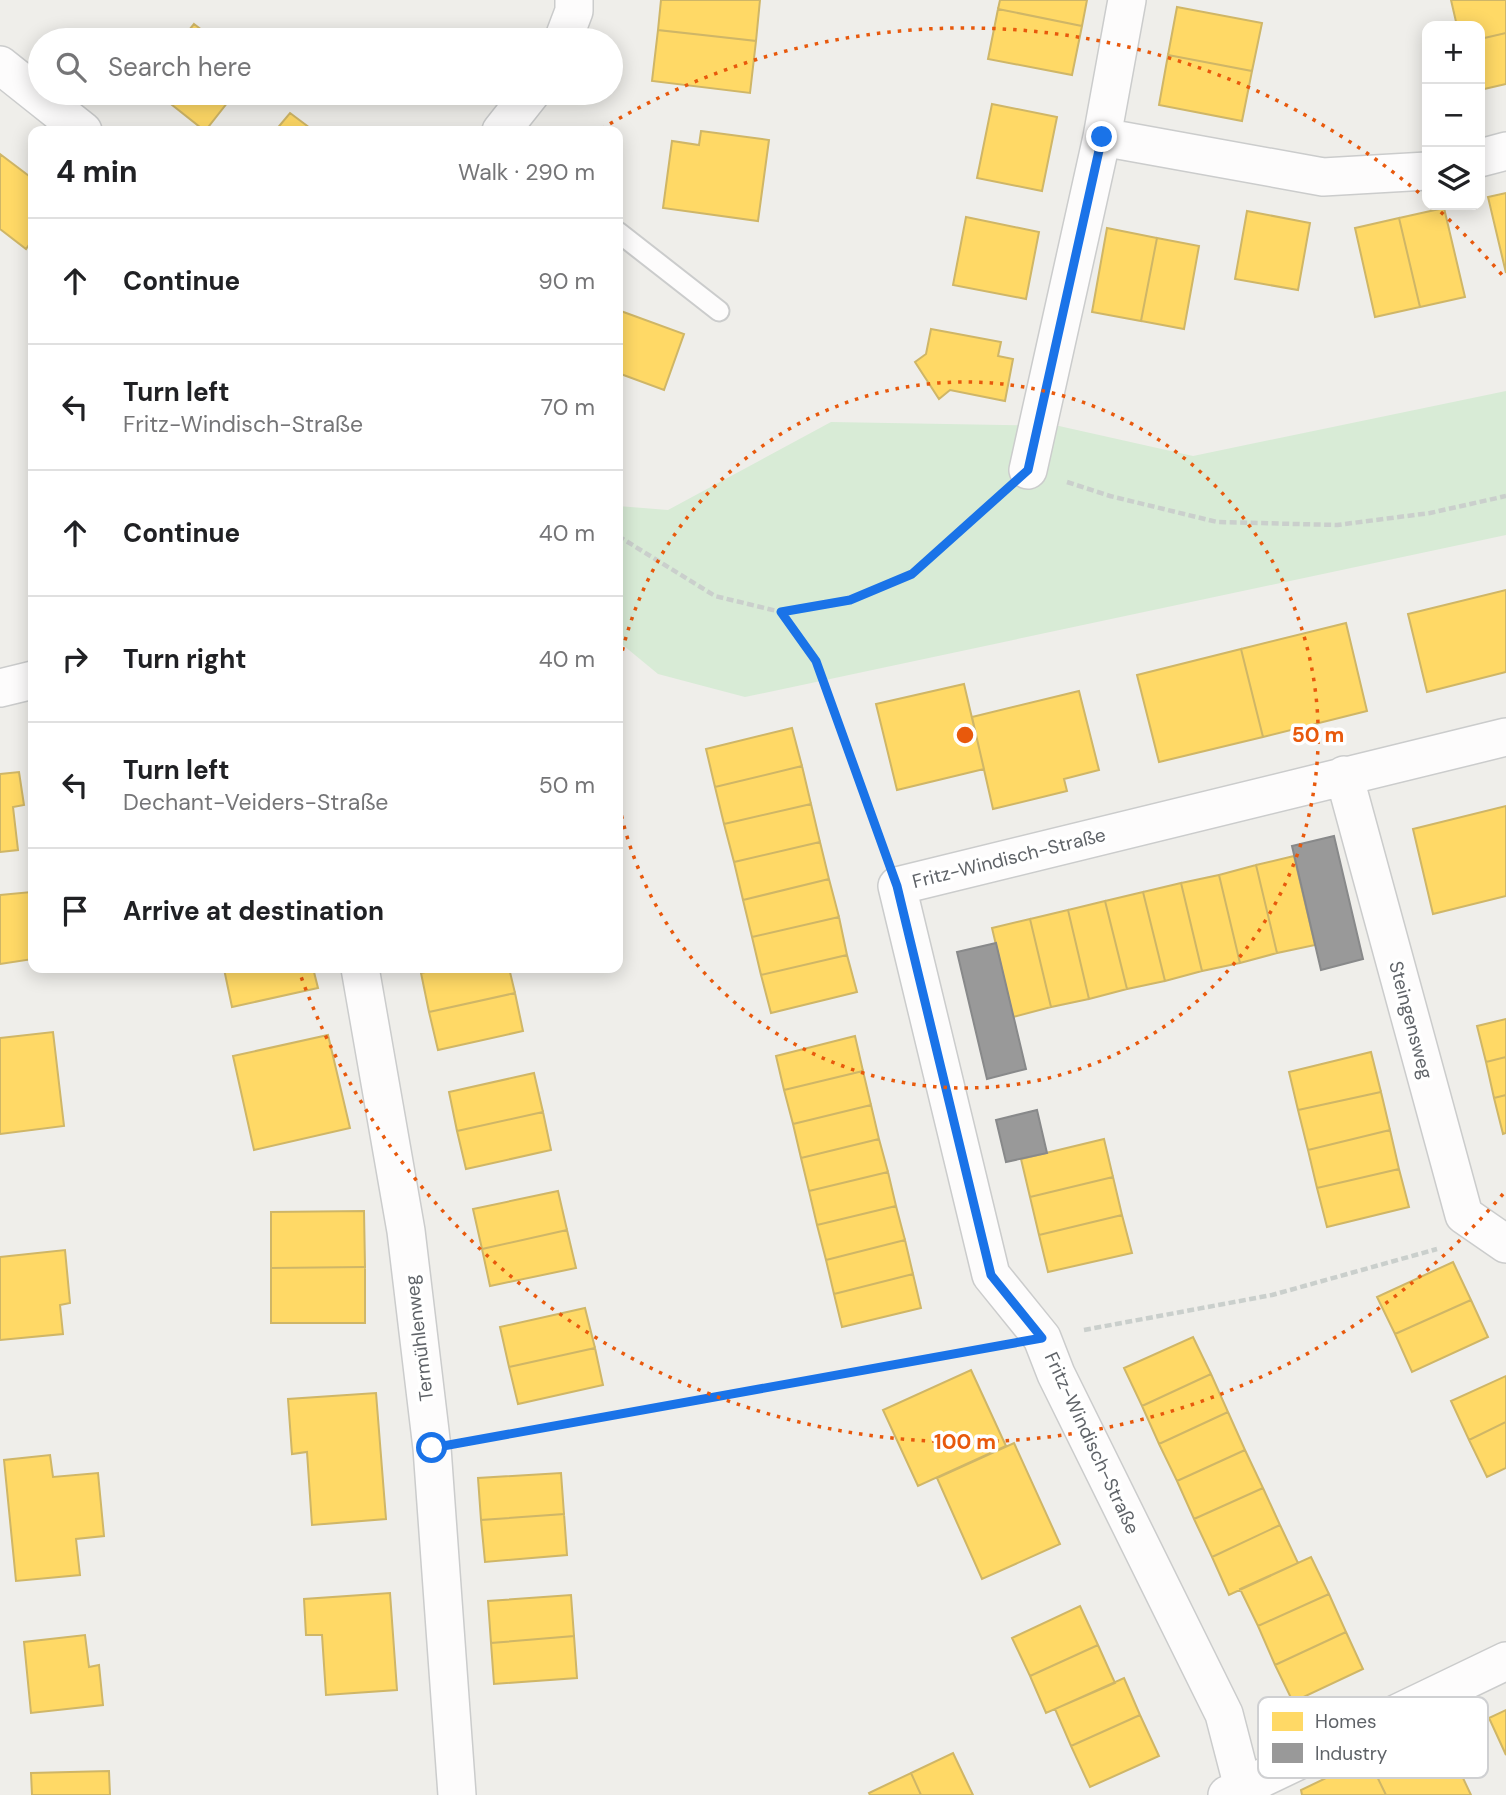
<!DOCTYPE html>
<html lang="en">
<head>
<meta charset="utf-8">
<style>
  body { margin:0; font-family:"DM Sans",sans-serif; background:#f2f2f2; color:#202124 }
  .controls { position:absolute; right:21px; top:21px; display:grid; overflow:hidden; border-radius:14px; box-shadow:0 4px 18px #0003 }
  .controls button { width:63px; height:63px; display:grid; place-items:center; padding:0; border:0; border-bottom:2px solid #e0e0e0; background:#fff; color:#202124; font:35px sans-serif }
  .stop { position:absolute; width:21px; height:21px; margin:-16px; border:5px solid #1a73e8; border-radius:50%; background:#fff }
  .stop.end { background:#1a73e8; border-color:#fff; box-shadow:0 2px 7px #0008 }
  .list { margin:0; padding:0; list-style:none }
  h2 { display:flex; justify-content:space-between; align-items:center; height:91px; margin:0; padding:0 28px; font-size:30px }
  h2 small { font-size:23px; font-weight:400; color:#757577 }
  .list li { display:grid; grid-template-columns:46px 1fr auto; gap:21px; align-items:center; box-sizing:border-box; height:126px; padding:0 28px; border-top:2px solid #e0e0e0 }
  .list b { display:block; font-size:26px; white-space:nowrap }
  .list p { margin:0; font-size:23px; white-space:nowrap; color:#757577 }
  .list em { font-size:23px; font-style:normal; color:#757577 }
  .icon { flex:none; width:38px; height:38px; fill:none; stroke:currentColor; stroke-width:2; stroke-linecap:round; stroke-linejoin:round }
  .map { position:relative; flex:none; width:1506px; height:1795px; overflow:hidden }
  .search { position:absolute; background:#fff; box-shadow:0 4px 18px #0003; left:28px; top:28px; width:595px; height:77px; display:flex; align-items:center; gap:18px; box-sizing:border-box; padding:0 24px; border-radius:38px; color:#757577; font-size:26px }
  .panel { position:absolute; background:#fff; box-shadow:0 4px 18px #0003; left:28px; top:126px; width:595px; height:847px; border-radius:14px }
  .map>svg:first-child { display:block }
  .green { fill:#d8ebd6 }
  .homes { fill:#ffd966; stroke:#cfb667; stroke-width:2 }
  .industry { fill:#999; stroke:#88898a; stroke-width:2 }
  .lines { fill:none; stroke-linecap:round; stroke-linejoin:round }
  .lane-casing { stroke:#cbcccc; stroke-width:23 }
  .street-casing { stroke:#cbcccc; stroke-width:40 }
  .path { stroke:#cacfcc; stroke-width:4.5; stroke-dasharray:7 3.5; stroke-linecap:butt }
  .lane { stroke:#fdfcfc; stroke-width:19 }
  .street { stroke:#fdfcfc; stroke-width:37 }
  .route { stroke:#1a73e8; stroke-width:9 }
  .ring { fill:none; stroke:#e8590c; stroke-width:3.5; stroke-dasharray:3.5 7 }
  .labels { text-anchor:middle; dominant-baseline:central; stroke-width:7; stroke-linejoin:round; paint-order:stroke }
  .street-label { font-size:19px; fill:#5f6368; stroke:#fff }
  .key { fill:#fff; stroke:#cfd0d2; stroke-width:2 }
  .key-label { font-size:19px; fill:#5f6368 }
  .centre { fill:#e8590c; stroke:#fff; stroke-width:3.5 }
  .ring-label { font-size:21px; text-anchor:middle; font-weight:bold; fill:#e8590c; stroke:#fff; stroke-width:7; stroke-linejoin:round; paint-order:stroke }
</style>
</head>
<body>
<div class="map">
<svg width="1506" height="1795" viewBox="0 0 1506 1795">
  <rect width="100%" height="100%" fill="#efeeea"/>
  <path class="green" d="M 1506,391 L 1506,535 L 745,697 L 658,674 L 618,641 L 618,506 L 668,510 L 831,422 L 1059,426 L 1193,456 Z"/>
  <path class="homes" d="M 661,0 L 760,0 L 756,41 L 658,30 Z
    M 1000,0 L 1087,0 L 1082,26 L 998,9 Z
    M 1451,0 L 1506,0 L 1506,33 L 1480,39 L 1480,26 L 1457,26 Z
    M 1177,7 L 1262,23 L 1252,71 L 1168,55 Z
    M 998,9 L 1082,26 L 1072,75 L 988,59 Z
    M 194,24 L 215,40 L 181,40 Z
    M 658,30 L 756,41 L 750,93 L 652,81 Z
    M 1506,33 L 1506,84 L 1480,90 L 1480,39 Z
    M 1168,55 L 1252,71 L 1242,121 L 1159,105 Z
    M 157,93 L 235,93 L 205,131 Z
    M 992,104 L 1057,117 L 1042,191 L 977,178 Z
    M 290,113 L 314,131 L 275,131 Z
    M 701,131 L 769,140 L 758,221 L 663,208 L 672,141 L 699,145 Z
    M 0,154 L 33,179 L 33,239 L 26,249 L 0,229 Z
    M 1506,193 L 1506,273 L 1488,197 Z
    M 1444,208 L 1465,297 L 1420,307 L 1399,218 Z
    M 1247,211 L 1310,223 L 1298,290 L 1235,279 Z
    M 966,217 L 1039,232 L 1026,299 L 953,285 Z
    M 1399,218 L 1420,307 L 1375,317 L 1355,228 Z
    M 1107,228 L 1157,238 L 1141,321 L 1092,312 Z
    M 1157,238 L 1199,246 L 1184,329 L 1141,321 Z
    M 618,310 L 684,334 L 664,390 L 618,373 Z
    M 931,329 L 1001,342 L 998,356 L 1013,359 L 1005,401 L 950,390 L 939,399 L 915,362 L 926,354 Z
    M 1506,590 L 1506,672 L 1427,692 L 1408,614 Z
    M 1346,623 L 1367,711 L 1263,737 L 1241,649 Z
    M 1241,649 L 1263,737 L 1159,762 L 1137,675 Z
    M 964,684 L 984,769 L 897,790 L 876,704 Z
    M 1079,691 L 1099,770 L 1064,779 L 1067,791 L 993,809 L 972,717 Z
    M 792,728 L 802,766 L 715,787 L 706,749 Z
    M 802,766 L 811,804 L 724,824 L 715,787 Z
    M 19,772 L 24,805 L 13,807 L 18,850 L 0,852 L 0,774 Z
    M 811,804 L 820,842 L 734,862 L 724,824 Z
    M 1506,806 L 1506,896 L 1433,914 L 1413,829 Z
    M 820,842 L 829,879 L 743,900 L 734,862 Z
    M 1294,856 L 1315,945 L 1277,953 L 1256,865 Z
    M 1256,865 L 1277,953 L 1240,963 L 1219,875 Z
    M 1219,875 L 1240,963 L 1202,971 L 1181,883 Z
    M 829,879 L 839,917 L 752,937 L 743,900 Z
    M 1181,883 L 1202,971 L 1165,981 L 1143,892 Z
    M 31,892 L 33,959 L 0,964 L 0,895 Z
    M 1143,892 L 1165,981 L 1127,989 L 1105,901 Z
    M 1105,901 L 1127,989 L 1089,999 L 1068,910 Z
    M 1068,910 L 1089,999 L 1051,1007 L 1030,919 Z
    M 839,917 L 847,955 L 761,975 L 752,937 Z
    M 1030,919 L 1051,1007 L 1013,1017 L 992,928 Z
    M 847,955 L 857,992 L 771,1013 L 761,975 Z
    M 313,968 L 318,988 L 232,1007 L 224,969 Z
    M 443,968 L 509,968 L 515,993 L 429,1012 L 421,973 Z
    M 515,993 L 523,1031 L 438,1050 L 429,1012 Z
    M 1506,1019 L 1506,1057 L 1486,1062 L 1477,1026 Z
    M 53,1032 L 64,1126 L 0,1134 L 0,1038 Z
    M 328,1035 L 350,1128 L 254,1150 L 233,1056 Z
    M 855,1036 L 863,1071 L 784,1090 L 776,1056 Z
    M 1371,1052 L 1381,1092 L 1298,1110 L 1289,1072 Z
    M 1506,1057 L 1506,1095 L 1494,1098 L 1486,1062 Z
    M 863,1071 L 871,1105 L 793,1124 L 784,1090 Z
    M 534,1073 L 543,1112 L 457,1131 L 449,1092 Z
    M 1381,1092 L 1390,1130 L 1308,1150 L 1298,1110 Z
    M 1506,1095 L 1506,1133 L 1503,1134 L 1494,1098 Z
    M 871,1105 L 879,1139 L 801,1158 L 793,1124 Z
    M 543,1112 L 551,1150 L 466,1169 L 457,1131 Z
    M 1390,1130 L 1399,1169 L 1317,1188 L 1308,1150 Z
    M 879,1139 L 888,1172 L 809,1191 L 801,1158 Z
    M 1104,1139 L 1113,1177 L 1030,1197 L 1021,1159 Z
    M 1399,1169 L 1409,1207 L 1327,1227 L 1317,1188 Z
    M 888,1172 L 896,1206 L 817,1225 L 809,1191 Z
    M 1113,1177 L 1122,1215 L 1039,1235 L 1030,1197 Z
    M 558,1191 L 567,1230 L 482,1249 L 473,1209 Z
    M 896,1206 L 905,1240 L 826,1260 L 817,1225 Z
    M 364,1211 L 365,1267 L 271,1268 L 271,1212 Z
    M 1122,1215 L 1132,1253 L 1048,1272 L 1039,1235 Z
    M 567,1230 L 576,1268 L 490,1286 L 482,1249 Z
    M 905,1240 L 913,1274 L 834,1294 L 826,1260 Z
    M 65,1250 L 70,1303 L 60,1305 L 63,1334 L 0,1340 L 0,1257 Z
    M 1453,1262 L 1471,1300 L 1395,1334 L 1377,1297 Z
    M 365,1267 L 365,1323 L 271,1323 L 271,1268 Z
    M 913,1274 L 921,1308 L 842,1327 L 834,1294 Z
    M 1471,1300 L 1488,1337 L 1412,1372 L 1395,1334 Z
    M 585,1308 L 595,1348 L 509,1367 L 500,1327 Z
    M 1193,1337 L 1211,1374 L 1142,1406 L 1124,1368 Z
    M 595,1348 L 603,1385 L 518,1404 L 509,1367 Z
    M 971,1370 L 1006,1446 L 918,1486 L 883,1410 Z
    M 1211,1374 L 1228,1412 L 1159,1444 L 1142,1406 Z
    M 1506,1376 L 1506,1422 L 1469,1440 L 1451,1401 Z
    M 376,1393 L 386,1519 L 312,1525 L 307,1452 L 292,1454 L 288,1399 Z
    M 1228,1412 L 1245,1450 L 1177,1481 L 1159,1444 Z
    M 1506,1422 L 1506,1468 L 1487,1477 L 1469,1440 Z
    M 1014,1443 L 1060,1544 L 982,1579 L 937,1478 Z
    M 1245,1450 L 1263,1488 L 1194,1519 L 1177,1481 Z
    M 50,1455 L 53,1477 L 98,1473 L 104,1536 L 76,1539 L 80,1575 L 16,1581 L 4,1460 Z
    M 561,1473 L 564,1514 L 481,1520 L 478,1478 Z
    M 1263,1488 L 1280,1525 L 1212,1557 L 1194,1519 Z
    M 564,1514 L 567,1555 L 485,1562 L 481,1520 Z
    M 1280,1525 L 1298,1563 L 1229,1595 L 1212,1557 Z
    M 1311,1557 L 1329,1594 L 1258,1626 L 1240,1589 Z
    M 390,1593 L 397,1690 L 326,1695 L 322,1635 L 306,1635 L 304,1599 Z
    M 1329,1594 L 1346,1632 L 1275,1665 L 1258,1626 Z
    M 571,1595 L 574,1636 L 491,1643 L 488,1601 Z
    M 1080,1606 L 1098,1645 L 1030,1676 L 1012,1638 Z
    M 1346,1632 L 1363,1669 L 1293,1702 L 1275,1665 Z
    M 85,1635 L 89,1667 L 99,1665 L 103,1705 L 31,1713 L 24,1642 Z
    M 574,1636 L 577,1678 L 494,1684 L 491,1643 Z
    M 1098,1645 L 1115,1683 L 1046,1713 L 1030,1676 Z
    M 1124,1678 L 1140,1715 L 1071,1746 L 1055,1709 Z
    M 1506,1710 L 1506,1755 L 1489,1718 Z
    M 1140,1715 L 1159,1756 L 1090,1787 L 1071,1746 Z
    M 1438,1725 L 1471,1795 L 1386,1795 L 1368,1758 Z
    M 953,1753 L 973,1795 L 921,1795 L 911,1773 Z
    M 1368,1758 L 1386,1795 L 1302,1795 L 1301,1790 Z
    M 109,1771 L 110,1795 L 32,1795 L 31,1773 Z
    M 911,1773 L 921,1795 L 870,1795 L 869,1793 Z"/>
  <path class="industry" d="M 1334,836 L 1363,959 L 1321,970 L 1292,846 Z
    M 996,943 L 1026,1069 L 987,1079 L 957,952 Z
    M 1037,1110 L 1047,1153 L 1006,1162 L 996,1120 Z"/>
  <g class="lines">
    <defs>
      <path id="lane" d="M 618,232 L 719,311"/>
      <path id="street" d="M 563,40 L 574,11 L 574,0
        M 0,65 L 83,131
        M 501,131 L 531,93
        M 1102,137 L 1323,177 L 1427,171
        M 1480,158 L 1506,151
        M 1028,470 L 1102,137 L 1127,0
        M 0,688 L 33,680
        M 1344,775 L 1464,1215 L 1506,1244
        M 360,968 L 406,1231 L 432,1448 L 457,1795
        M 1227,1795 L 1506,1661
        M 1245,1795 L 1224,1714 L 1056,1374 L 1042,1338 L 991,1275 L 897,886 L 1506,737"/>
    </defs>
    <use href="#lane" class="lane-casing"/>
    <use href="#street" class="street-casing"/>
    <path class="path" d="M 1067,482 L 1110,496 L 1217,522 L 1337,525 L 1430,513 L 1506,496
      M 618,536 L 715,596 L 781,612 L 850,600 L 912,574 L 997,497
      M 781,612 L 815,661 L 882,845
      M 1084,1330 L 1272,1295 L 1437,1249
      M 474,1441 L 993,1346"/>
    <use href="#lane" class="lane"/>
    <use href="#street" class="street"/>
  </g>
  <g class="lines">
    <path class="route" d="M 432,1448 L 1042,1338 L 991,1275 L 897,886 L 816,661 L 781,612 L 850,600 L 912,574 L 1028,470 L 1102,137"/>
  </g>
  <g class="ring">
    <path d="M618 671A353 353 0 1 1 618 799"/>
    <path d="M1503 1194A707 707 0 0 1 299 971M601 129A707 707 0 0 1 1424 197M1433 205A707 707 0 0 1 1503 276"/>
  </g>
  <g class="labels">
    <g class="street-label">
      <text transform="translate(1009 858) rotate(-14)">Fritz-Windisch-Straße</text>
      <text transform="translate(1411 1020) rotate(75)">Steingensweg</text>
      <text transform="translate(419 1338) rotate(-97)">Termühlenweg</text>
      <text transform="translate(1092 1443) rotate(65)">Fritz-Windisch-Straße</text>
    </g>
  </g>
  <rect x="1258" y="1697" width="230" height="81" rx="10" class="key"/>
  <rect x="1272" y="1712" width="31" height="19" fill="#ffd966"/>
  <rect x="1272" y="1743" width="31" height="20" fill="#999"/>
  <g class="key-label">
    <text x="1315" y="1728">Homes</text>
    <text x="1315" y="1760">Industry</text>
  </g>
  <circle cx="965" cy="735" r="10" class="centre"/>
  <g class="ring-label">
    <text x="1318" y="742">50 m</text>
    <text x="965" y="1449">100 m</text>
  </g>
</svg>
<div class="controls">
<button>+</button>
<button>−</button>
<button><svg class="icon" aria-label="layers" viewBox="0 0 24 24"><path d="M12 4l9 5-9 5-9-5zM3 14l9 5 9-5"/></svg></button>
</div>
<div class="stop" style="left:432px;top:1448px"></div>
<div class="stop end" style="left:1102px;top:137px"></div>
<div class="search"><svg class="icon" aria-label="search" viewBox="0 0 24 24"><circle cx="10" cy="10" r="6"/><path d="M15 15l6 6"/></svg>Search here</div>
<section class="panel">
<h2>4 min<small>Walk · 290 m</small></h2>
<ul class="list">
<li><svg class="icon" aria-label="ahead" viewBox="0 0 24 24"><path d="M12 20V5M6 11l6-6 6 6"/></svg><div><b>Continue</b></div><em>90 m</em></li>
<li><svg class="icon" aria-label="left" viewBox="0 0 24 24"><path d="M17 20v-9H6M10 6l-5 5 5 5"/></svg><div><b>Turn left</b><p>Fritz-Windisch-Straße</p></div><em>70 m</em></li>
<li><svg class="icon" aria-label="ahead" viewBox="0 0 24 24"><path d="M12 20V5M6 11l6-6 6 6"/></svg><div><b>Continue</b></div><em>40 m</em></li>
<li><svg class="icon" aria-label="right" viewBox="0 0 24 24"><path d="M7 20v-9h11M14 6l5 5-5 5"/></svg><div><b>Turn right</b></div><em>40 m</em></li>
<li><svg class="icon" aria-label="left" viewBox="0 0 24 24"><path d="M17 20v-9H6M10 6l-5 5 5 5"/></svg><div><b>Turn left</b><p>Dechant-Veiders-Straße</p></div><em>50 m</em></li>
<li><svg class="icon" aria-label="arrive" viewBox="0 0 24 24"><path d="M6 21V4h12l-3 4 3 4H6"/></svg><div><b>Arrive at destination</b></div></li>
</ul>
</section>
</div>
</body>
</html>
